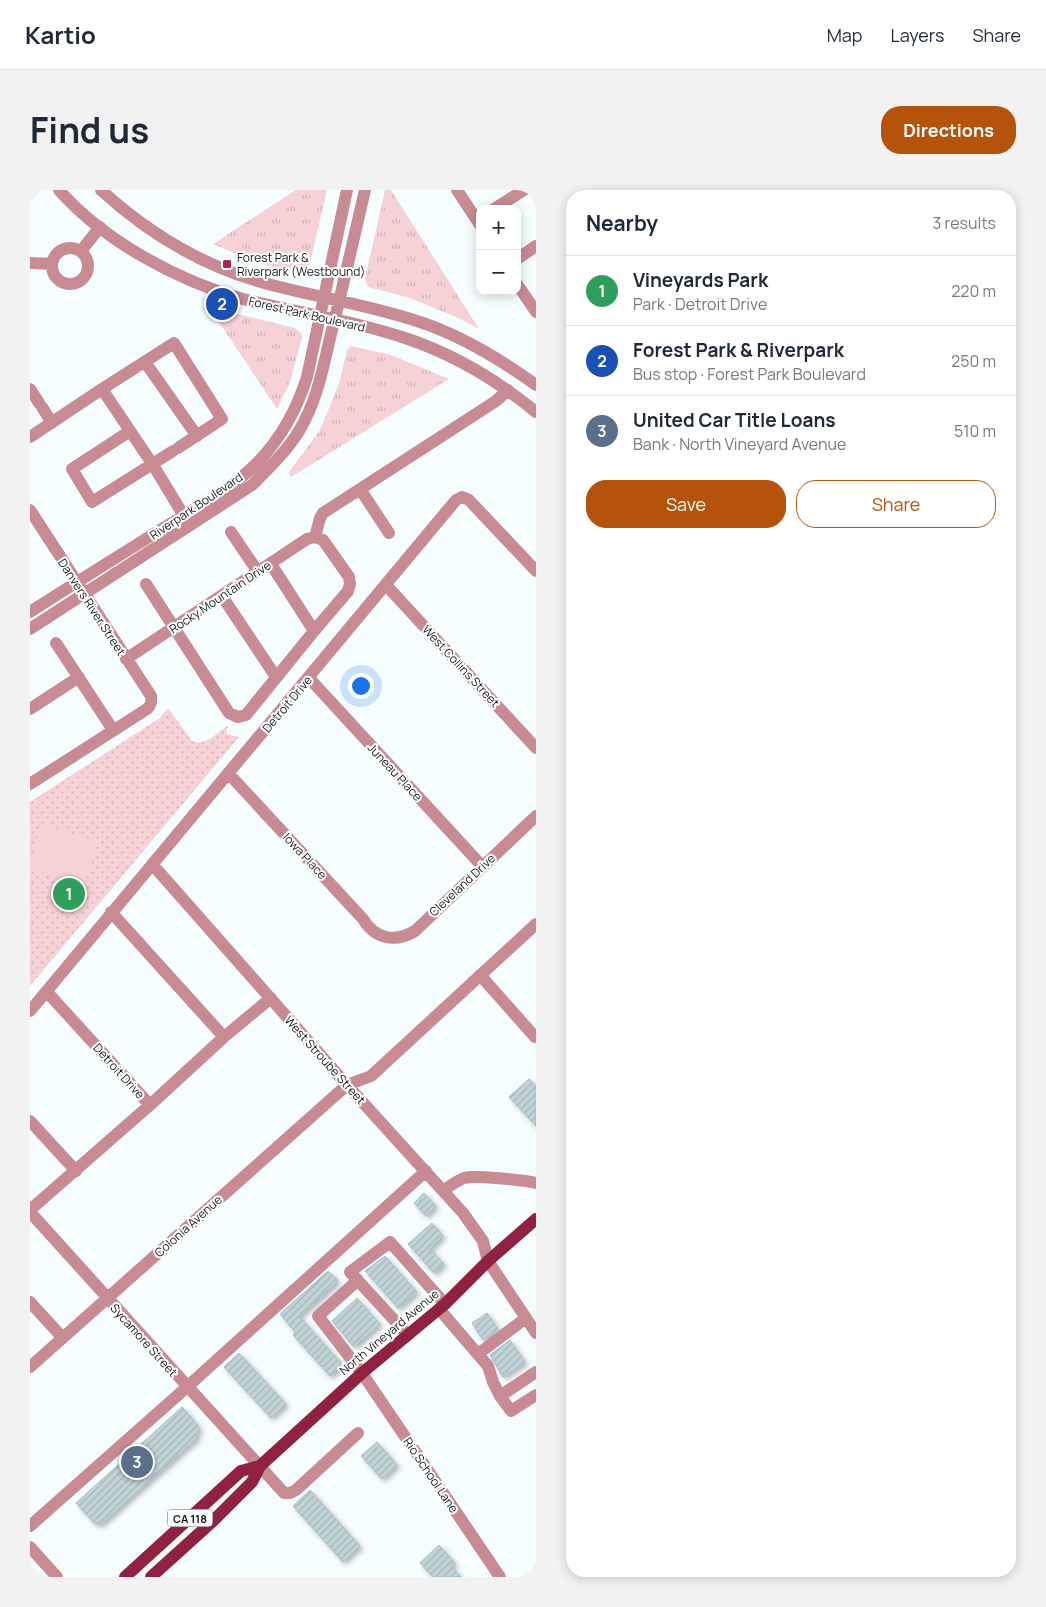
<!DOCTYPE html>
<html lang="en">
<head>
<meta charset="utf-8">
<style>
  body { margin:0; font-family:Manrope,sans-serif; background:#f2f2f3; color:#1f2937 }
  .controls { position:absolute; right:15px; top:15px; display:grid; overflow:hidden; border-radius:10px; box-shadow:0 2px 12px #0003 }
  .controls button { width:45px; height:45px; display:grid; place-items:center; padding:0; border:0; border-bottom:1px solid #e0e1e3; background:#fff; color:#1f2937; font:25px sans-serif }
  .you { position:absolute; left:330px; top:495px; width:18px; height:18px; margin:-12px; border:4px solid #fff; border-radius:50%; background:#1a73e8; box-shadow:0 0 0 8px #1a73e833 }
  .badge { display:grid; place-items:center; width:32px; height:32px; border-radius:50%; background:#b45309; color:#fff; font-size:16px; font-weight:700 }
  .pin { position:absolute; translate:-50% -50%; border:2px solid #fff; box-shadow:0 1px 5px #0006 }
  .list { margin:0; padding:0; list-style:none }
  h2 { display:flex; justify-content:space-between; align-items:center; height:65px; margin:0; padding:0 20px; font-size:21px }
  h2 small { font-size:16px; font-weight:400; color:#747a83 }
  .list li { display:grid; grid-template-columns:32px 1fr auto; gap:15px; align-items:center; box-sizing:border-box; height:70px; padding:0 20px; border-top:1px solid #e0e1e3 }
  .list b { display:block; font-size:19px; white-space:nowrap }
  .list p { margin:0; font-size:16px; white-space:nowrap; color:#747a83 }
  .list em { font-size:16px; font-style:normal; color:#747a83 }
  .actions { display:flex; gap:10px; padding:15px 20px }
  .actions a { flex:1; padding:11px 0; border:1px solid #b45309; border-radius:20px; text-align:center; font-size:18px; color:#b45309 }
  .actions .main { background:#b45309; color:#fff }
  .map { position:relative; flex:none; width:506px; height:1387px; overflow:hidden; border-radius:20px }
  header { display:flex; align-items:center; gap:30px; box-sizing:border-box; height:70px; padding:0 25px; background:#fff; border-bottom:1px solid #e0e1e3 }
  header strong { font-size:24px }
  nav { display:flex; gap:28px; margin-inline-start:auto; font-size:18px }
  .intro { display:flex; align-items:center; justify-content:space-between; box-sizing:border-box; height:120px; padding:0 30px }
  h1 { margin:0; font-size:35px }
  .button { padding:12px 22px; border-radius:20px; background:#b45309; color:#fff; font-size:18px; font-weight:700 }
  main { display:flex; gap:30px; padding:0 30px }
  aside { flex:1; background:#fff; border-radius:20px; box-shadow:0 2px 12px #0003 }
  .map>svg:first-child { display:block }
  .grass { fill:url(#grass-tufts) }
  .park { fill:url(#park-dots) }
  .pitch { fill:#f6d1d5 }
  .building { fill:url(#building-hatch); stroke:#a7bbbf; filter:url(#shadow) }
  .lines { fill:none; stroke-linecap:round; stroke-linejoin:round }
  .minor { stroke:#c88a93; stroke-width:12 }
  .major { stroke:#902140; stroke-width:12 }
  .poi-dot { fill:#b1204c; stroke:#fff; stroke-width:2 }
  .labels { text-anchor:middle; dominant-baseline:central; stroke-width:4; stroke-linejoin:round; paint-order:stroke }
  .shield { fill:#fff; stroke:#595e5f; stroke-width:1 }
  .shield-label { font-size:11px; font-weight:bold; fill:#12191b }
  .poi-label { font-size:12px; fill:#12191b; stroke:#fff; text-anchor:start }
  .street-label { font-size:12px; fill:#12191b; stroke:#fff }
</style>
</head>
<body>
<header>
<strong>Kartio</strong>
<nav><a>Map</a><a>Layers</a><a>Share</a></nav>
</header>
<div class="intro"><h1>Find us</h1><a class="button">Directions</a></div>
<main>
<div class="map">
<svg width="506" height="1387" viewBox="0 0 506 1387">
  <defs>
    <pattern id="grass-tufts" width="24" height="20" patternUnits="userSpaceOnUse" patternTransform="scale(1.25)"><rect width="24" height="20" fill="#f6d1d5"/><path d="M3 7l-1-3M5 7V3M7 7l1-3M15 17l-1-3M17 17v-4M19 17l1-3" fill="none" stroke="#d2b3b6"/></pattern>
    <pattern id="park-dots" width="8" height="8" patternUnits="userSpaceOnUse" patternTransform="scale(1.25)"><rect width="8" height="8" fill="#f6d1d5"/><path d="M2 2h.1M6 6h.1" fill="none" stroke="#d2b3b6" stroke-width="1.8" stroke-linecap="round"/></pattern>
    <pattern id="building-hatch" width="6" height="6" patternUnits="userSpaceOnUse" patternTransform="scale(1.25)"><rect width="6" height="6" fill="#c0d4d8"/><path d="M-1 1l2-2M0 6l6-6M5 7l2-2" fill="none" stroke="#a4b5b9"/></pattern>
    <filter id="shadow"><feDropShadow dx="3" dy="3" stdDeviation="2.5" flood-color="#0004"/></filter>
  </defs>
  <rect width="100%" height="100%" fill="#f5fdff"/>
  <path class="grass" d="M 266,0 L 297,0 L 279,77 L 275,82 C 251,84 206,64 183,54 Z
    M 355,0 L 361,0 L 449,139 L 426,127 L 380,108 L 342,98 L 338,96 L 335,89 Z
    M 179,117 L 265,138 L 271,143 L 272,148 L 260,192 L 247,219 Z
    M 321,156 L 361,165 L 419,189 L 261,287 L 259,282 L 290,240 L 309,194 L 317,160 Z"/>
  <path class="park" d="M 138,518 L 162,551 C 175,557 188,542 198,535 L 196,544 L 209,547 L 0,796 L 0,612 L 130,528 Z"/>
  <path class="pitch" d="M 12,634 L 68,652 L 54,696 L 0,679 L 0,672 Z"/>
  <path class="building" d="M 499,889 L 506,896 L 506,936 L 479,907 Z
    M 394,1003 L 406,1016 L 396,1026 L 384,1013 Z
    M 402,1033 L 413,1046 L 400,1059 L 414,1074 L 404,1083 L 378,1054 Z
    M 355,1066 L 387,1102 L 368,1118 L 335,1081 Z
    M 298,1081 L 308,1091 L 269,1126 L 313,1175 L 300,1186 L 263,1145 L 266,1143 L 250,1124 Z
    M 327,1108 L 350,1134 L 324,1157 L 302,1131 Z
    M 457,1123 L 468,1139 L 453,1150 L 442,1133 Z
    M 480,1150 L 495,1172 L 473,1187 L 460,1165 Z
    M 209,1163 L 256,1214 L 241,1228 L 194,1177 Z
    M 152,1217 L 168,1235 L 166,1237 L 170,1240 L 165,1244 L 168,1247 L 70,1335 L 68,1332 L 65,1334 L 46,1313 Z
    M 347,1252 L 367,1275 L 352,1289 L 331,1266 Z
    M 280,1300 L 330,1356 L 313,1372 L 263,1316 Z
    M 409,1355 L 425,1373 L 421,1376 L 431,1387 L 403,1387 L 390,1373 Z"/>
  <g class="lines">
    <path class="minor" d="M 29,0 C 74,51 148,91 213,109 C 268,123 325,131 378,149 C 425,165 468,191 506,222
      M 71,0 C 117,42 171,75 231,92 C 283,107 338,114 390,132 C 432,146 470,169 506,195
      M 427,0 L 450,35
      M 464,19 L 494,0
      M22 76a18 18 0 1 1 36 0a18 18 0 1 1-36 0Z
      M 51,61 L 70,37
      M 487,69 L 506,56
      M 0,73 L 22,74
      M 487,94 L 506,122
      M 115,172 L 167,246
      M 0,199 L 9,213
      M 72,199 L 144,153 L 192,229 L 148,258
      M 12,217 L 22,233
      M 100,241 L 42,279 L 62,312 L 143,261
      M 0,247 L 72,199 L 123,275 L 154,326
      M 330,299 L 359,343
      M 0,320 L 121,506 C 122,512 121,515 117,519 L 0,594
      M 201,342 L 228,382
      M 285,347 L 290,328 L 293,323 L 466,211 L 478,200
      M 241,374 L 284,441
      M 116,394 L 199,523 L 208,527 L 216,525 L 284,441 L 318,401 L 320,394 L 319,387 L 293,350 L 285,347
      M 356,395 L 506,558
      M 192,406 L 246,487
      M 0,422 C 45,393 90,365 135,337 C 166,318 203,298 228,272 C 251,248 267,219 277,187 L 317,0
      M 0,439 L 222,295 C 239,278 256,262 269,241 C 287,211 293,178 301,144 C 313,96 324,48 335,0
      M 26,453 L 83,540
      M 96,469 L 277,349 L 285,347
      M 279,488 L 452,676
      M 0,519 L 49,487
      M 198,583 L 333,729 C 345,749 365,753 385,741 L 506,626
      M 122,674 L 317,895 L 433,1023 L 453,1051 L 458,1071 L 506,1143
      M 81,722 L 194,847
      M 450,785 L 505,847
      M 17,802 L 120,915
      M 0,821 L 426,310 L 432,307 L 439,310 L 506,381
      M 0,931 L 46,981
      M 413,1001 C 420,996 426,991 434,988 C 445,985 493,990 506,993
      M 0,1020 L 120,915 L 194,847 L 241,808
      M 0,1022 L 254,1303 L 260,1303 L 266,1300 L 328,1243
      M 328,1090 L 288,1126 L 332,1183 L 470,1387
      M 0,1112 L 32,1147
      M 409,1119 L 458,1176 L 463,1192 L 470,1206 L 481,1221 L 506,1205
      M 378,1145 L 320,1082 L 360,1052 L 415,1114
      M 448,1164 L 496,1128
      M 0,1177 L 317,895 L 341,886 L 506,734
      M 470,1206 L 506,1182
      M 0,1336 L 157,1197 L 396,981
      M 0,1357 L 27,1387"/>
    <path class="major" d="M 95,1387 L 211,1281 L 230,1276
      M 121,1387 L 184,1330 L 222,1292 L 230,1276 L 332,1183 L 415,1114 L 458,1071 L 506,1029"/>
  </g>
  <rect class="poi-dot" x="192" y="69" width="10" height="10" rx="2.5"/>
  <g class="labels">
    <rect class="shield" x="137.5" y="1319.5" width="45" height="17" rx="4"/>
    <g class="shield-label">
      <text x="160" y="1328">CA 118</text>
    </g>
    <g class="poi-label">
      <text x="207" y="67">Forest Park &amp;<tspan x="207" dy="14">Riverpark (Westbound)</tspan></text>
    </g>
    <g class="street-label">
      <text transform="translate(277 124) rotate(13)">Forest Park Boulevard</text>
      <text transform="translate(166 316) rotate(-34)">Riverpark Boulevard</text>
      <text transform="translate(190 407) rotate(-34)">Rocky Mountain Drive</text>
      <text transform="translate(62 417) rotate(57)">Danvers River Street</text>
      <text transform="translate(431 476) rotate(47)">West Collins Street</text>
      <text transform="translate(257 514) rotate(-50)">Detroit Drive</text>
      <text transform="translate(365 582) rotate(47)">Juneau Place</text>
      <text transform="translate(275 666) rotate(47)">Iowa Place</text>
      <text transform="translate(432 695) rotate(-43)">Cleveland Drive</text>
      <text transform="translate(295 870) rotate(48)">West Stroube Street</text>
      <text transform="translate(89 881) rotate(48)">Detroit Drive</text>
      <text transform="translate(158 1036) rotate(-42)">Colonia Avenue</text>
      <text transform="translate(359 1142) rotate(-40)">North Vineyard Avenue</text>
      <text transform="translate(114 1150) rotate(48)">Sycamore Street</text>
      <text transform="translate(401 1285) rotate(56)">Rio School Lane</text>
    </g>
  </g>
</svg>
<div class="controls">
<button>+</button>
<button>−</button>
</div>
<div class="you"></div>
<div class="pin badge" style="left:39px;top:704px;background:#2e9e5b">1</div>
<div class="pin badge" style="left:192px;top:114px;background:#1a4fb4">2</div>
<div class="pin badge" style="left:107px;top:1272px;background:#5c6f8a">3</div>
</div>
<aside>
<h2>Nearby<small>3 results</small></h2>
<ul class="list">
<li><span class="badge" style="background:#2e9e5b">1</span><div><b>Vineyards Park</b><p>Park · Detroit Drive</p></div><em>220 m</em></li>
<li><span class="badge" style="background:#1a4fb4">2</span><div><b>Forest Park &amp; Riverpark</b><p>Bus stop · Forest Park Boulevard</p></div><em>250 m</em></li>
<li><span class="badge" style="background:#5c6f8a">3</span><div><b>United Car Title Loans</b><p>Bank · North Vineyard Avenue</p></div><em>510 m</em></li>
</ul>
<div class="actions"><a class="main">Save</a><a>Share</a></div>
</aside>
</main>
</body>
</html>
